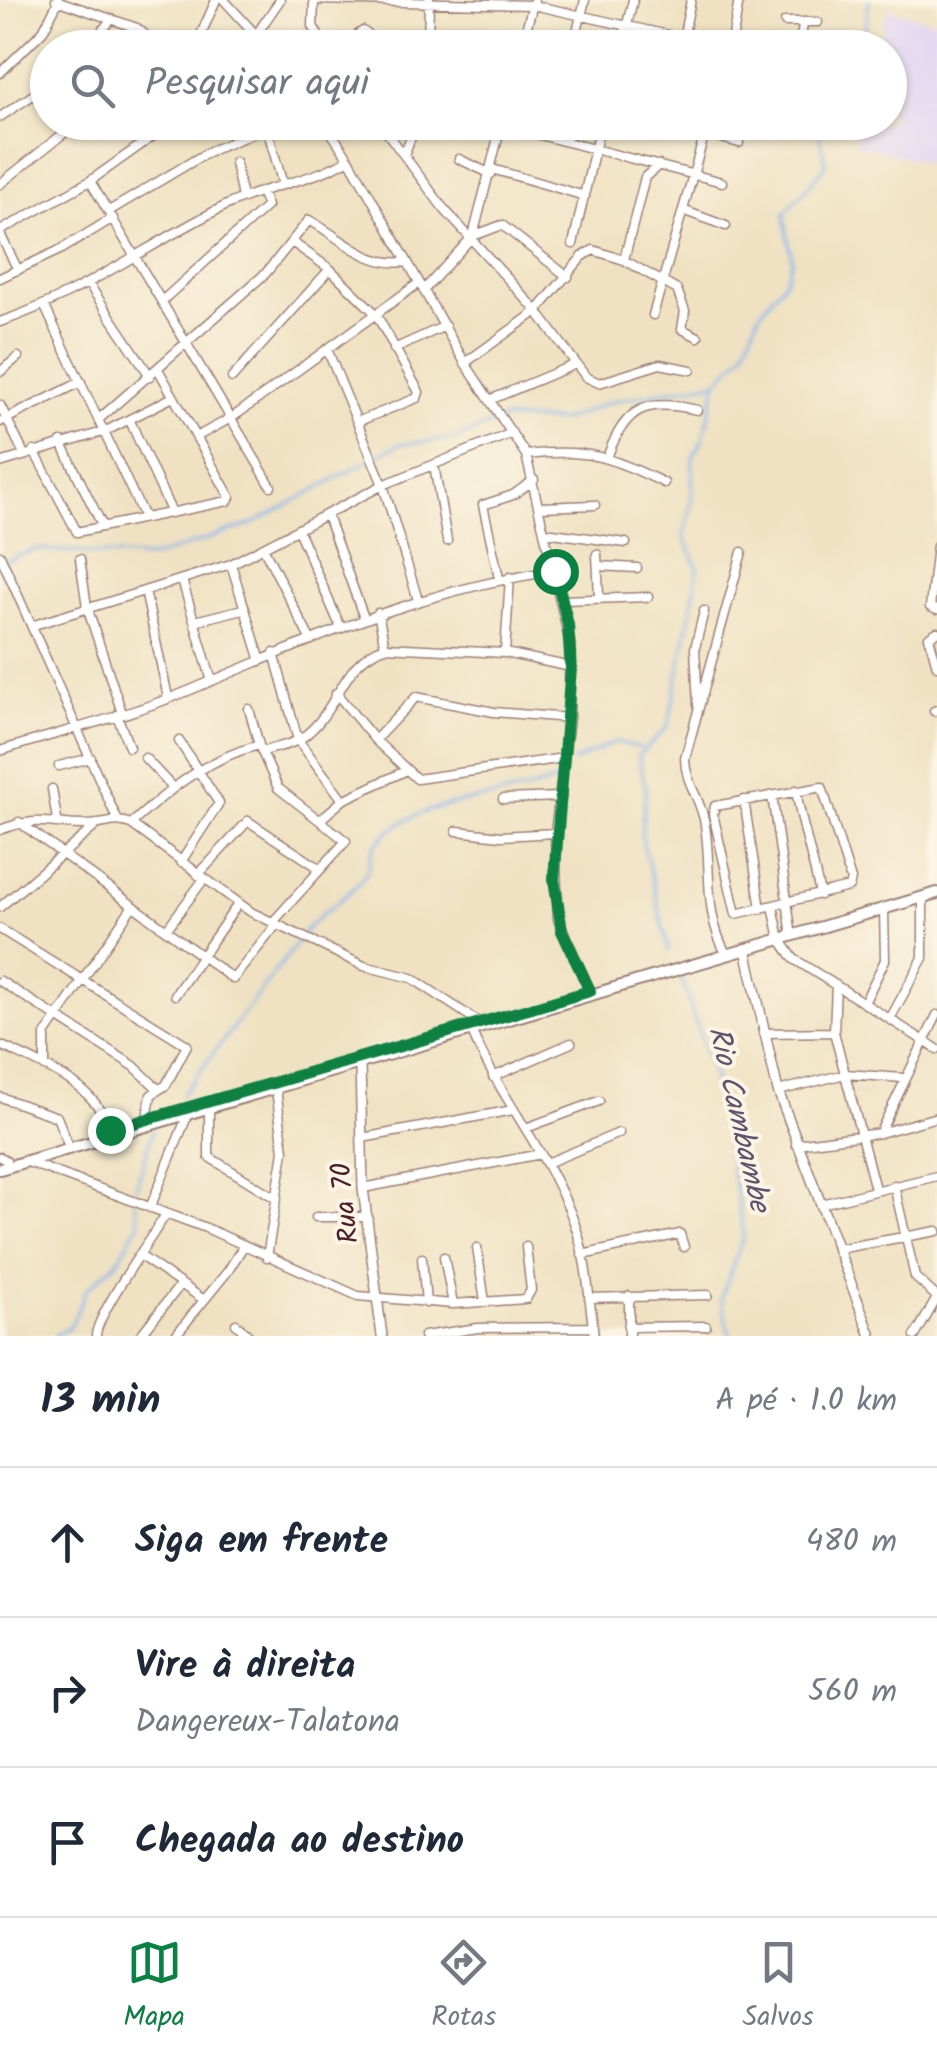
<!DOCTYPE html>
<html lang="pt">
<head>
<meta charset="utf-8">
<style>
  body { margin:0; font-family:Kalam,sans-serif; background:#f6f6f7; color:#1f2937 }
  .stop { position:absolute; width:30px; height:30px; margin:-22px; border:8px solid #0b8043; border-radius:50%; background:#fff }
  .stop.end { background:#0b8043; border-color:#fff; box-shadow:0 2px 10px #0008 }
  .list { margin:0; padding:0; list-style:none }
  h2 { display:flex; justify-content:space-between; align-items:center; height:130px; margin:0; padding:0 40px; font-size:42px }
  h2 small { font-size:32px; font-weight:400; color:#747a83 }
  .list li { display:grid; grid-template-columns:65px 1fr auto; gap:30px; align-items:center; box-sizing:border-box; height:150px; padding:0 40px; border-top:2px solid #e0e1e3 }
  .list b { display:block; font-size:38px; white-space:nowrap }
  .list p { margin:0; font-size:32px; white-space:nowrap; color:#747a83 }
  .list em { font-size:32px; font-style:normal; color:#747a83 }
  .icon { flex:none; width:55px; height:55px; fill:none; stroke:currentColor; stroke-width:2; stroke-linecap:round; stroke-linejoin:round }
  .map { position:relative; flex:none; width:937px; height:1336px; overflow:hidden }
  .search { position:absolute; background:#fff; box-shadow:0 2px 8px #0004; left:30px; right:30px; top:30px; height:110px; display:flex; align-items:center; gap:25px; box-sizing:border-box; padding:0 35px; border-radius:55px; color:#747a83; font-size:38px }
  .sheet { height:580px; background:#fff }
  nav { display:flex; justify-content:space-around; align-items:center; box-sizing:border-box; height:140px; border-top:2px solid #e0e1e3; background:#fff; font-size:28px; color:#747a83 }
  nav a { display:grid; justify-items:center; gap:5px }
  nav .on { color:#0b8043 }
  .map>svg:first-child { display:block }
  .built { fill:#e0d4f4 }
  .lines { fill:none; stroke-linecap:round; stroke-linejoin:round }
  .stream { stroke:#81b4ee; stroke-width:2.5 }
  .minor-casing { stroke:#9c8076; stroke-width:11 }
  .tertiary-casing { stroke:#9c8076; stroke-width:12 }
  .secondary-casing { stroke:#9c8076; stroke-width:14 }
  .minor { stroke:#fff; stroke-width:8 }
  .tertiary { stroke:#fff; stroke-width:9 }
  .secondary { stroke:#fff; stroke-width:10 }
  .route { stroke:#0b8043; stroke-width:12 }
  .labels { text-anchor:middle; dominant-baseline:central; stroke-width:8; stroke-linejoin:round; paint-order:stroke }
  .street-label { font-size:28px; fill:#4a1f2b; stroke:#fcf5e5 }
  .water-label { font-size:30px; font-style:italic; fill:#5d536f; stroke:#fcf5e5 }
</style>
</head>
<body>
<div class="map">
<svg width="937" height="1336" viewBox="0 0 937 1336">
  <rect width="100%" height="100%" fill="#fcf5e5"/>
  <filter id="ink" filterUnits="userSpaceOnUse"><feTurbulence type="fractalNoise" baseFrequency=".01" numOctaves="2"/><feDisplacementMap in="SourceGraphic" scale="20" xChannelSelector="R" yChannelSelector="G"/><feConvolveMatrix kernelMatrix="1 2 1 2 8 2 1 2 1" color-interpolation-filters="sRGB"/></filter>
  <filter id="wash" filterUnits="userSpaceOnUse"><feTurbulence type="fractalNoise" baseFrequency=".0048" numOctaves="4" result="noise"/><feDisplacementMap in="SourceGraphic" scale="40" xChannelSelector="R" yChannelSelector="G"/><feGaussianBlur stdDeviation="2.25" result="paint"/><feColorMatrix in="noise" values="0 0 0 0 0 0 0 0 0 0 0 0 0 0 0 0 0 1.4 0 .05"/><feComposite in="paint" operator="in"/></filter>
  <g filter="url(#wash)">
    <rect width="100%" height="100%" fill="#efe1c1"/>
    <path class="built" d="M 888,9 L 937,22 L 937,165 L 854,144 L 860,123 L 890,122 L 890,48 L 878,47 Z"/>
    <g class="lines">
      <path class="stream" d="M 863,48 L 869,0
        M 376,456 L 400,444 L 455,439 L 504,419 L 562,421 L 612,401 L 715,382
        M 6,560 L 38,549 L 151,558 L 255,523 L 369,460
        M 573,762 L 615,742 L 641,748
        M 303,934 C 320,910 349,898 365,875 C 371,867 369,854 375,846 C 415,794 501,804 555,781
        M 669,951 L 641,833 L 646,788 L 638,756 L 668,727 L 693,600 L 698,568 L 684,536 L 692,501 L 693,457 L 703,440 L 717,381 L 744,353 L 759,314 L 785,280 L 792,261 L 784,214 L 826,166 L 817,122
        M 679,972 L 714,1078 L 744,1235 L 721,1298 L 730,1336
        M 182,1095 L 299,940
        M 54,1336 L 70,1327 L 86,1290 L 118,1261 L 139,1224 L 134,1194 L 153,1130"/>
    </g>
  </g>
  <g filter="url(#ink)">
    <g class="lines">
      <defs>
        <path id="minor" d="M 56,0 L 137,28 L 161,48
          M 224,0 L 268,48
          M 314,0 L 313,26 L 325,48
          M 317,0 L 533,5 L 727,48
          M 785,22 L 818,22
          M 87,48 L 112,19
          M 195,48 L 216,0
          M 247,48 L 280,0
          M 339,48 L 363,31 L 385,48
          M 428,48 L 429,0
          M 521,48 L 534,0
          M 573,48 L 585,0
          M 621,48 L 633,0
          M 681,48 L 691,0
          M 731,48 L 739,0
          M 799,48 L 803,25
          M 0,73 L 43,31 L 59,0
          M 0,117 L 48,85
          M 324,122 L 349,159 L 465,363 L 526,455 L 570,643 L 569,718 L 555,833 L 558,919 L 590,991
          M 379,122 L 444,209 L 537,311 L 586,377 L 599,383 L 660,364 L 691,370
          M 490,122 L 722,182
          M 665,122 L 739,143
          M 267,128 L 283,185
          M 404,155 L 417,122
          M 459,159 L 491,174
          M 235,162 L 242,198
          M 492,169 L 585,196
          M 90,181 L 271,486
          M 0,184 L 78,122
          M 109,211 L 210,151 L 281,122
          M 685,211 L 726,226
          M 0,231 L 90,181 L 173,122
          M 0,234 L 18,270
          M 473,236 L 502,225 L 568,277
          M 292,242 L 330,269 L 376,314 L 419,392 L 417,398 L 359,421
          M 573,244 L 601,122
          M 624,260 L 645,177 L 659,165
          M 0,278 L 62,249 L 113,218
          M 88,283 L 150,376
          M 424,290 L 473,236 L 502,122
          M 163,300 L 267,206 L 261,192
          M 45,307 L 143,515
          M 653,315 L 708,122
          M 0,322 C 81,295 150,243 227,205 C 267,185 311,182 349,159
          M 327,349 L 383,485 L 418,600
          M 394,349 L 445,326
          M 465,363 L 537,311 L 582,257 L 593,250 L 624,260 L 677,290 L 685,311 L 682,329 L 698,337
          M 0,372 L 18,357
          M 232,378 L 330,269
          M 492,399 L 576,364
          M 0,405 L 24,454
          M 99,419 L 266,273 L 309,220 C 341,237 365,267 407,262
          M 130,421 L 171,511
          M 0,422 L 81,382
          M 196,437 L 233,417 L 419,283
          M 61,442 L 102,525
          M 34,451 L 77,532 L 228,501 L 230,497 L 158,369
          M 526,455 C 586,448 612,457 664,483
          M 608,455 C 626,407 646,398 697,410
          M 0,463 L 106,431 L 173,397
          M 434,465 L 447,541
          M 540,507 L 595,505
          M 327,516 L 364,618
          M 298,530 L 341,628
          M 545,532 L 626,543
          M 937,546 L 930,607 L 937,610
          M 264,549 L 309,637
          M 597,554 L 599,597
          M 0,555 L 117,819
          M 80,559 L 87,607 L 122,713
          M 231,564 L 260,658
          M 598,566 L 637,568
          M 499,578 L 483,505 L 513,495 L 534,480
          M 182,580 L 211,678
          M 145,591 L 168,697
          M 563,600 L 648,597
          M 378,613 L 385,647
          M 195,621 L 243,609
          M 34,625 L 231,564 L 383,485 L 512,433
          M 937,632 L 929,637 L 937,666
          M 274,653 L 298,740 L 343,800 L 405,771
          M 505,653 L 510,577
          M 336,693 L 375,740 L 417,779 L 564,758
          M 698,705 L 695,648 L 704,611
          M 249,709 L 259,745
          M 934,711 L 937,710
          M 117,715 L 129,747
          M 375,740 L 416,697 L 494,712 L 569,718
          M 179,741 L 219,803 L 181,862
          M 0,751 C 62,731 128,716 188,691 C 310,640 421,589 555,571
          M 262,752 L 278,788 L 346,841 L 273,922
          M 145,758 L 172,787
          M 59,766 L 91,758
          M 822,787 L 851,880 L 849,887 L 736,914 L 713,814 L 715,806 Z
          M 52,789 L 57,820
          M 796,790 C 802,828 813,858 820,895
          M 772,795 L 792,936
          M 503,799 L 561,797
          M 744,800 L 761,909
          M 320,820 L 343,800
          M 19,822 L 233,979 L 277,924
          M 131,824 L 251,912 L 364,966 L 412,978 L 480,1023
          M 0,830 C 44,812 62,830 99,824 C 113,822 116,819 131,824 C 171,788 206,759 259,745 L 262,752 C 274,747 289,746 300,739 C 339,714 339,662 385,647 L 505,653 L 571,667
          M 457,831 L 501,836 L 555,833
          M 198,875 L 248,821 L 319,868
          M 773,906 L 780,939 L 794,959 L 937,1049
          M 0,907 L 98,824
          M 0,929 L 187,1045 L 166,1085 L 151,1095 L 147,1119
          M 166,930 L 204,879
          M 727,955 C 703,914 712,870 705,825 C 702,800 685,784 685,758 L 742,552
          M 0,981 L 134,1066 L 157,1088
          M 836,985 L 834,1032 L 875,1189
          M 175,995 L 238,904
          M 864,1003 L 885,960 L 884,909
          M 890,1019 L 923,958 L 923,897
          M 472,1032 C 500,1098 549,1154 574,1222 C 587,1258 589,1298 594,1336
          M 764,1033 L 834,1032
          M 0,1045 C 40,1064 96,1084 110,1130
          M 45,1067 L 45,1035 L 132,907
          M 493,1077 L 571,1043
          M 778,1091 L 845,1074 L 903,1078
          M 0,1097 L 57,1117 L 67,1142
          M 209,1108 L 209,1157 L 277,1199
          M 526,1128 L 599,1101
          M 880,1132 L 937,1015
          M 362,1138 L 513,1110
          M 796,1144 L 880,1133 L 937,1117
          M 0,1157 L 6,1160
          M 25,1161 L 206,1228 L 358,1296 L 453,1304 L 526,1299 L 531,1290 L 526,1247
          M 547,1163 L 619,1133
          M 894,1185 L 915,1277 L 937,1297
          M 363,1188 L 541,1154
          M 821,1204 L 937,1176
          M 150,1208 L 188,1114
          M 316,1217 L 368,1217
          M 477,1248 L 485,1302
          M 837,1249 L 937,1231
          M 582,1255 L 680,1234 L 684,1247
          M 142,1257 L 204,1300
          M 267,1257 L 284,1151 L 276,1089
          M 444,1257 L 453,1304
          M 422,1258 L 426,1303
          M 629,1296 L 629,1336
          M 589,1298 L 708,1295
          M 236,1324 L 249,1336
          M 628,1327 L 706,1326
          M 96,1336 C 95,1317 152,1237 166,1214
          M 140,1336 L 181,1284
          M 175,1336 L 228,1271 L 244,1245
          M 424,1336 L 478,1328 L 592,1327
          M 915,1336 L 937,1298"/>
        <path id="tertiary" d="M 746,949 L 778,1091 L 871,1336
          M 360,1064 L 363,1188 L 382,1336"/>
        <path id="secondary" d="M 0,1169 L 937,893"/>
      </defs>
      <use href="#minor" class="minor-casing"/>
      <use href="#tertiary" class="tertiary-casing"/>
      <use href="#secondary" class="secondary-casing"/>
      <use href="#minor" class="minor"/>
      <use href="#tertiary" class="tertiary"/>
      <use href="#secondary" class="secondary"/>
    </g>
  </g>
  <g class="lines" filter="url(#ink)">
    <path class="route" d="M 110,1130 L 590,991 L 562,931 L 554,879 L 571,668 L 568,625 L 555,571"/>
  </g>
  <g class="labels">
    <g class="street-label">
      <text transform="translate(346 1203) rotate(-96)">Rua 70</text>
    </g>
    <g class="water-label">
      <text transform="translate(738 1119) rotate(77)">Rio Cambambe</text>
    </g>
  </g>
</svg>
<div class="stop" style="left:555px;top:571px"></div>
<div class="stop end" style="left:110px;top:1130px"></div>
<div class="search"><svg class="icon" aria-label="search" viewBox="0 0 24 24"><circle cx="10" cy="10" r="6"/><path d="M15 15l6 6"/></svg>Pesquisar aqui</div>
</div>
<section class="sheet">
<h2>13 min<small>A pé · 1.0 km</small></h2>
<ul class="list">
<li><svg class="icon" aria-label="ahead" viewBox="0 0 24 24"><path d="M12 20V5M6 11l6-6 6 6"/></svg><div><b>Siga em frente</b></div><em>480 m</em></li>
<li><svg class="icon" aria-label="right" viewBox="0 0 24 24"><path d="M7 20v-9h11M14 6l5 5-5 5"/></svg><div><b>Vire à direita</b><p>Dangereux-Talatona</p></div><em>560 m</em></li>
<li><svg class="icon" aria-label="arrive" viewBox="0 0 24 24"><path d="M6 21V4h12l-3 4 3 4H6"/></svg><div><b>Chegada ao destino</b></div></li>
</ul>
</section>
<nav>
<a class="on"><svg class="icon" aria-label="map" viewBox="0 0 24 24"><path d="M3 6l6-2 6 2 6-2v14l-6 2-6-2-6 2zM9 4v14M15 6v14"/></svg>Mapa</a>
<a><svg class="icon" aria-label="directions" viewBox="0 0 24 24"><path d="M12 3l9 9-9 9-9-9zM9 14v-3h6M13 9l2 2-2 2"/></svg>Rotas</a>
<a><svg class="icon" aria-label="saved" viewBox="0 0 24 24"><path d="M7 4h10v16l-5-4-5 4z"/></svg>Salvos</a>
</nav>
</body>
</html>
